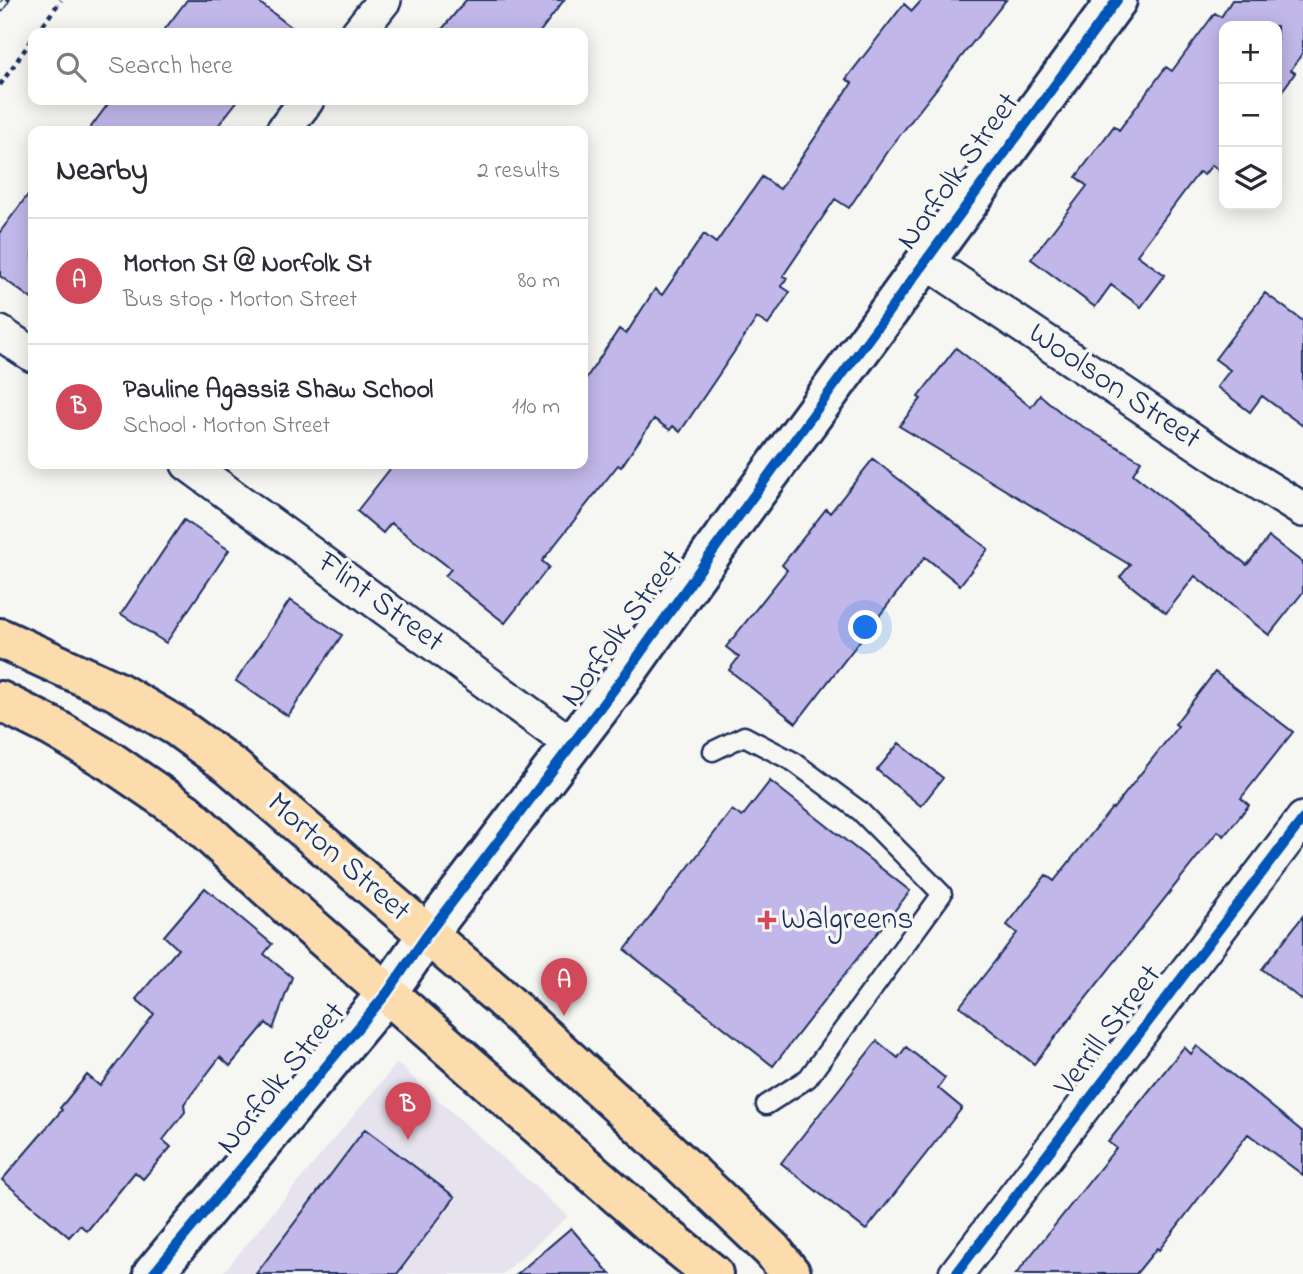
<!DOCTYPE html>
<html lang="en">
<head>
<meta charset="utf-8">
<style>
  body { margin:0; font-family:"Indie Flower",sans-serif; background:#f2f2f3; color:#2b2b33 }
  .controls { position:absolute; right:21px; top:21px; display:grid; overflow:hidden; border-radius:14px; box-shadow:0 4px 18px #0003 }
  .controls button { width:63px; height:63px; display:grid; place-items:center; padding:0; border:0; border-bottom:2px solid #e1e1e2; background:#fff; color:#2b2b33; font:35px sans-serif }
  .you { position:absolute; left:866px; top:628px; width:24px; height:24px; margin:-18px; border:5px solid #fff; border-radius:50%; background:#1a73e8; box-shadow:0 0 0 10px #1a73e833 }
  .badge { display:grid; place-items:center; width:46px; height:46px; border-radius:50%; background:#d1495b; color:#fff; font-size:23px; font-weight:700 }
  .pin { position:absolute; translate:-50% -58px; filter:drop-shadow(0 2px 4px #0008) }
  .pin::after { content:''; position:absolute; top:37px; width:24px; height:21px; background:inherit; clip-path:polygon(0 0,100% 0,50% 100%) }
  .list { margin:0; padding:0; list-style:none }
  h2 { display:flex; justify-content:space-between; align-items:center; height:91px; margin:0; padding:0 28px; font-size:30px }
  h2 small { font-size:23px; font-weight:400; color:#7c7c81 }
  .list li { display:grid; grid-template-columns:46px 1fr auto; gap:21px; align-items:center; box-sizing:border-box; height:126px; padding:0 28px; border-top:2px solid #e1e1e2 }
  .list b { display:block; font-size:26px; white-space:nowrap }
  .list p { margin:0; font-size:23px; white-space:nowrap; color:#7c7c81 }
  .list em { font-size:23px; font-style:normal; color:#7c7c81 }
  .icon { flex:none; width:38px; height:38px; fill:none; stroke:currentColor; stroke-width:2; stroke-linecap:round; stroke-linejoin:round }
  .map { position:relative; flex:none; width:1303px; height:1274px; overflow:hidden }
  .search { position:absolute; background:#fff; box-shadow:0 4px 18px #0003; left:28px; top:28px; width:560px; height:77px; display:flex; align-items:center; gap:18px; box-sizing:border-box; padding:0 24px; border-radius:14px; color:#7c7c81; font-size:26px }
  .panel { position:absolute; background:#fff; box-shadow:0 4px 18px #0003; left:28px; top:126px; width:560px; height:343px; border-radius:14px }
  .map>svg:first-child { display:block }
  .built { fill:#e6e3ef }
  .building { fill:#c1b7e9; stroke:#1b2f5e; stroke-width:2 }
  .lines { fill:none; stroke-linecap:round; stroke-linejoin:round }
  .service-casing { stroke:#1b2f5e; stroke-width:23 }
  .minor-casing { stroke:#1b2f5e; stroke-width:38 }
  .secondary-casing { stroke:#1b2f5e; stroke-width:44 }
  .trunk-casing { stroke:#1b2f5e; stroke-width:44 }
  .path { stroke:#1b2f5e; stroke-width:4.5; stroke-dasharray:5 5; stroke-linecap:butt }
  .service { stroke:#f6f6f2; stroke-width:18 }
  .minor { stroke:#f6f6f2; stroke-width:33 }
  .secondary { stroke:#f6f6f2; stroke-width:38 }
  .trunk { stroke:#fcdcac; stroke-width:38 }
  .rail-casing { stroke:#1b2f5e; stroke-width:8 }
  .rail { stroke:#f6f6f2; stroke-width:5; stroke-dasharray:16; stroke-linecap:butt }
  .cycleway-casing { stroke:#f6f6f2; stroke-width:15 }
  .cycleway { stroke:#0057b8; stroke-width:10 }
  .poi-dot { fill:#d1495b; stroke:#f6f6f2; stroke-width:2.5 }
  .labels { text-anchor:middle; dominant-baseline:central; stroke-width:7; stroke-linejoin:round; paint-order:stroke }
  .street-label { font-size:32px; fill:#1b2f5e; stroke:#f6f6f2 }
  .poi-label { font-size:32px; fill:#1b2f5e; stroke:#f6f6f2; text-anchor:start }
</style>
</head>
<body>
<div class="map">
<svg width="1303" height="1274" viewBox="0 0 1303 1274">
  <rect width="100%" height="100%" fill="#f6f6f2"/>
  <filter id="ink" filterUnits="userSpaceOnUse"><feTurbulence type="fractalNoise" baseFrequency=".0143" numOctaves="2"/><feDisplacementMap in="SourceGraphic" scale="14" xChannelSelector="R" yChannelSelector="G"/><feConvolveMatrix kernelMatrix="1 2 1 2 8 2 1 2 1" color-interpolation-filters="sRGB"/></filter>
  <g filter="url(#ink)">
    <path class="built" d="M 397,1063 L 568,1216 L 503,1274 L 222,1274 Z"/>
    <path class="building" d="M 187,0 L 256,0 L 299,33 L 162,33 Z
      M 466,0 L 564,0 L 539,33 L 439,33 Z
      M 922,0 L 1006,0 L 886,153 L 849,208 L 835,199 L 783,276 L 787,278 L 781,286 L 790,292 L 768,325 L 757,318 L 680,432 L 673,426 L 670,430 L 654,419 L 621,467 L 618,465 L 542,561 L 549,567 L 505,623 L 445,576 L 451,569 L 391,523 L 383,533 L 357,511 L 394,464 L 583,464 L 583,383 L 619,329 L 626,334 L 655,289 L 662,295 L 704,234 L 716,243 L 762,177 L 780,189 L 852,83 L 846,79 L 904,4 L 912,11 Z
      M 1232,0 L 1303,0 L 1303,52 L 1291,70 L 1295,73 L 1277,98 L 1277,26 L 1224,26 L 1224,168 L 1221,172 L 1212,165 L 1204,175 L 1199,172 L 1137,255 L 1165,275 L 1141,307 L 1111,285 L 1095,307 L 1031,259 L 1087,186 L 1076,177 L 1114,126 L 1119,130 L 1166,67 L 1172,71 L 1215,13 L 1221,17 Z
      M 111,100 L 238,100 L 214,131 L 88,131 Z
      M 33,188 L 33,300 L 0,276 L 0,232 Z
      M 1265,293 L 1303,321 L 1303,426 L 1262,396 L 1250,412 L 1217,387 L 1230,370 L 1215,359 Z
      M 956,348 L 1031,407 L 1040,395 L 1065,416 L 1141,461 L 1133,474 L 1247,565 L 1269,537 L 1303,563 L 1303,592 L 1269,635 L 1195,576 L 1166,613 L 1120,577 L 1130,565 L 899,426 L 921,399 L 918,397 Z
      M 873,459 L 988,549 L 960,585 L 925,557 L 796,723 L 729,670 L 739,657 L 726,647 L 787,570 L 782,565 L 826,509 L 830,513 Z
      M 184,520 L 229,550 L 166,643 L 121,614 Z
      M 290,600 L 342,635 L 288,716 L 236,681 Z
      M 1215,672 L 1293,732 L 1241,798 L 1249,805 L 1224,836 L 1218,831 L 1034,1064 L 960,1006 L 1017,933 L 1007,925 L 1046,875 L 1054,881 L 1112,808 L 1113,809 L 1178,726 L 1175,724 Z
      M 899,743 L 943,778 L 921,806 L 877,770 Z
      M 770,781 L 910,891 L 773,1066 L 625,950 L 732,810 L 742,817 Z
      M 205,888 L 272,944 L 264,954 L 292,977 L 273,1029 L 266,1023 L 230,1066 L 220,1057 L 184,1104 L 185,1112 L 163,1140 L 171,1147 L 143,1179 L 135,1172 L 87,1231 L 80,1225 L 69,1237 L 2,1180 L 62,1110 L 60,1108 L 87,1075 L 100,1086 L 154,1014 L 136,999 L 178,949 L 164,936 Z
      M 1303,916 L 1303,1001 L 1262,969 Z
      M 877,1041 L 898,1058 L 906,1047 L 945,1078 L 938,1088 L 962,1108 L 866,1230 L 781,1163 Z
      M 1197,1046 L 1303,1132 L 1303,1175 L 1248,1134 L 1159,1250 L 1157,1248 L 1136,1274 L 1016,1274 L 1116,1148 L 1108,1142 L 1137,1106 L 1184,1047 L 1191,1054 Z
      M 365,1129 L 455,1197 L 397,1274 L 256,1274 Z
      M 571,1228 L 610,1274 L 517,1274 Z"/>
    <g class="lines">
      <defs>
        <path id="service" d="M 713,751 L 744,736 L 794,762 L 860,811 L 942,894 L 808,1078 L 766,1105"/>
        <path id="minor" d="M 358,33 L 384,0
          M 283,131 L 307,100
          M 927,262 L 1221,459 L 1303,510
          M 0,333 L 33,355
          M 188,464 L 571,744
          M 956,1274 L 1303,819"/>
        <path id="secondary" d="M 153,1274 L 387,993 L 427,935 L 624,676 L 716,547 L 1117,0"/>
        <path id="trunk" d="M 0,638 L 116,691 L 176,726 L 231,766 L 498,995 L 648,1132 L 772,1250 L 791,1274
          M 0,701 L 52,727 L 110,761 L 186,813 L 301,918 L 652,1225 L 713,1274"/>
      </defs>
      <use href="#service" class="service-casing"/>
      <use href="#minor" class="minor-casing"/>
      <use href="#secondary" class="secondary-casing"/>
      <use href="#trunk" class="trunk-casing"/>
      <path class="path" d="M 37,33 L 61,0
        M 0,85 L 33,38"/>
      <use href="#service" class="service"/>
      <use href="#minor" class="minor"/>
      <use href="#secondary" class="secondary"/>
      <use href="#trunk" class="trunk"/>
      <defs>
        <path id="rail" d="M 0,9 L 6,0"/>
      </defs>
      <use href="#rail" class="rail-casing"/>
      <use href="#rail" class="rail"/>
      <defs>
        <path id="cycleway" d="M 153,1274 L 387,993 L 427,935 L 624,676 L 716,547 L 1117,0
          M 956,1274 L 1303,819"/>
      </defs>
      <use href="#cycleway" class="cycleway-casing"/>
      <use href="#cycleway" class="cycleway"/>
    </g>
  </g>
  <path class="poi-dot" d="M763.5 909.5h7v7h7v7h-7v7h-7v-7h-7v-7h7z"/>
  <g class="labels">
    <g class="street-label">
      <text transform="translate(959 172) rotate(-54)">Norfolk Street</text>
      <text transform="translate(1114 387) rotate(34)">Woolson Street</text>
      <text transform="translate(380 603) rotate(36)">Flint Street</text>
      <text transform="translate(623 629) rotate(-54)">Norfolk Street</text>
      <text transform="translate(338 858) rotate(41)">Morton Street</text>
      <text transform="translate(1109 1031) rotate(-53)">Verrill Street</text>
      <text transform="translate(282 1079) rotate(-51)">Norfolk Street</text>
    </g>
    <g class="poi-label">
      <text x="781" y="920">Walgreens</text>
    </g>
  </g>
</svg>
<div class="controls">
<button>+</button>
<button>−</button>
<button><svg class="icon" aria-label="layers" viewBox="0 0 24 24"><path d="M12 4l9 5-9 5-9-5zM3 14l9 5 9-5"/></svg></button>
</div>
<div class="you"></div>
<div class="pin badge" style="left:564px;top:1016px">A</div>
<div class="pin badge" style="left:408px;top:1140px">B</div>
<div class="search"><svg class="icon" aria-label="search" viewBox="0 0 24 24"><circle cx="10" cy="10" r="6"/><path d="M15 15l6 6"/></svg>Search here</div>
<section class="panel">
<h2>Nearby<small>2 results</small></h2>
<ul class="list">
<li><span class="badge">A</span><div><b>Morton St @ Norfolk St</b><p>Bus stop · Morton Street</p></div><em>80 m</em></li>
<li><span class="badge">B</span><div><b>Pauline Agassiz Shaw School</b><p>School · Morton Street</p></div><em>110 m</em></li>
</ul>
</section>
</div>
</body>
</html>
